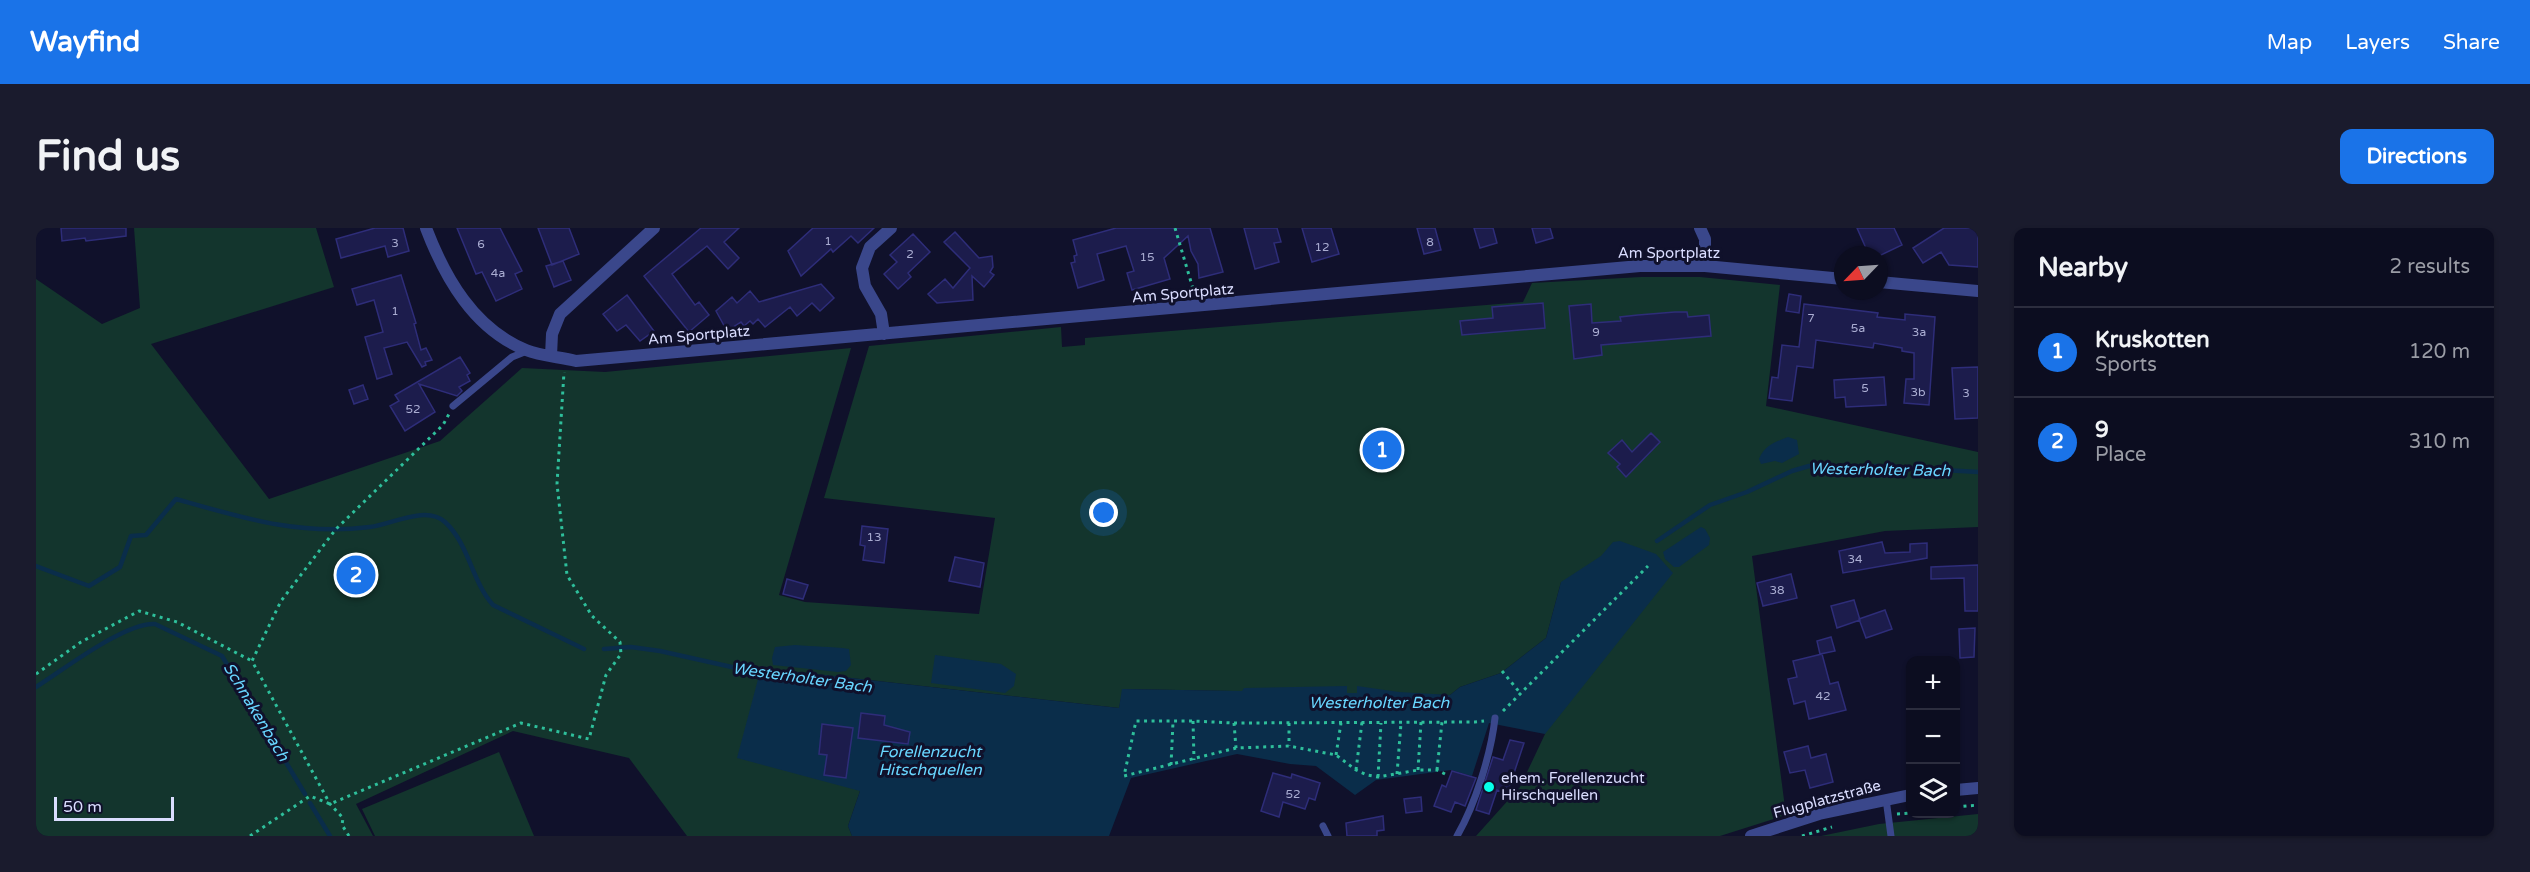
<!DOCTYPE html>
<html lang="en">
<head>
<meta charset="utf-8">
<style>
  body { margin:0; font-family:"Varela Round",sans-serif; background:#1a1b2d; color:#f1f3f6 }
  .controls { position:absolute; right:18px; bottom:18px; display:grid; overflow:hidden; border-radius:12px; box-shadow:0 2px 4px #0004 }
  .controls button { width:54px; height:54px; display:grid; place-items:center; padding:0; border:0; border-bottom:2px solid #2c2d3e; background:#0c0d20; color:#f1f3f6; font:30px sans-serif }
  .compass { position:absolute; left:1798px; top:18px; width:54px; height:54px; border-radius:50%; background:#0c0d20; box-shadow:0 2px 4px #0004; rotate:245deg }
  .scale { position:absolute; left:18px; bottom:15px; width:120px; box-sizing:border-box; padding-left:6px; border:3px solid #daddff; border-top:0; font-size:16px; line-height:21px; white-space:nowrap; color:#daddff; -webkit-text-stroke:4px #10112b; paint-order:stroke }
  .you { position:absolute; left:1068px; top:285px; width:21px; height:21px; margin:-15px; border:4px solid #fff; border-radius:50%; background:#1a73e8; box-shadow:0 0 0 9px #1a73e833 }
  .badge { display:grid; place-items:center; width:39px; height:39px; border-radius:50%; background:#1a73e8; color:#fff; font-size:20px; font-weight:700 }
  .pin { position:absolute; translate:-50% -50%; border:3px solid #fff; box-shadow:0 2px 6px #0006 }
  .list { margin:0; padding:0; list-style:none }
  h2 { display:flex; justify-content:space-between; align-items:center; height:78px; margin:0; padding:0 24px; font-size:26px }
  h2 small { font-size:20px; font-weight:400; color:#9a9ca5 }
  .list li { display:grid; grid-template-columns:39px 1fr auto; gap:18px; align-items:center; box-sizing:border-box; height:90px; padding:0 24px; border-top:2px solid #2c2d3e }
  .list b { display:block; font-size:22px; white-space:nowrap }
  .list p { margin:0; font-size:20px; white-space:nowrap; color:#9a9ca5 }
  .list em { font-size:20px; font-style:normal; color:#9a9ca5 }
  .icon { flex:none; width:33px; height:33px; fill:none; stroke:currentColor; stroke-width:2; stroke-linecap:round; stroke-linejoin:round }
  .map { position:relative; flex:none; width:1942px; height:608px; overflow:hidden; border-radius:12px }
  header { display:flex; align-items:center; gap:36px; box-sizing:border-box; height:84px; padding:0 30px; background:#1a73e8; color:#fff }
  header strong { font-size:28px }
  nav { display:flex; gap:33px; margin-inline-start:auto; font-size:21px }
  .intro { display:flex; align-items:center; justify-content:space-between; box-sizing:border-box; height:144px; padding:0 36px }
  h1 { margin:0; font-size:42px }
  .button { padding:15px 27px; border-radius:12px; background:#1a73e8; color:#fff; font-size:21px; font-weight:700 }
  main { display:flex; gap:36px; padding:0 36px }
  aside { flex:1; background:#0c0d20; border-radius:12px; box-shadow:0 2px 4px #0004 }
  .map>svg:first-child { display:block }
  .green { fill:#13352d }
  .water { fill:#0a2d4a }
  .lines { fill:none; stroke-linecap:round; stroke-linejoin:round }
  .stream { stroke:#0a2d4a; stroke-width:4.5 }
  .building { fill:#1c1c4c; stroke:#2e2d79; stroke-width:1.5 }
  .path { stroke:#2ebf9b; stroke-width:3; stroke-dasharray:3 4.5; stroke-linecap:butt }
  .service { stroke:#3a478b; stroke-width:7 }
  .minor { stroke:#3a478b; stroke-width:12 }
  .tertiary { stroke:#3a478b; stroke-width:12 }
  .poi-dot { fill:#06ffe9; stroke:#10112b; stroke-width:2 }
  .labels { text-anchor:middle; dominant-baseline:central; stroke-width:6; stroke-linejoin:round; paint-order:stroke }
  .number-label { font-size:12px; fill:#aaadd2 }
  .street-label { font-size:15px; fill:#daddff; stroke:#10112b }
  .poi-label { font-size:15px; fill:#daddff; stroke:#10112b; text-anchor:start }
  .water-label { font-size:16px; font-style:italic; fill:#68d6ff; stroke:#10112b }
</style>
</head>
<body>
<header>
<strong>Wayfind</strong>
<nav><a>Map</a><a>Layers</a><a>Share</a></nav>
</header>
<div class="intro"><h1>Find us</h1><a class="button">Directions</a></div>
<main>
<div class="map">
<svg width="1942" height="608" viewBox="0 0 1942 608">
  <rect width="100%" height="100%" fill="#10112b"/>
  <path class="green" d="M 98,0 L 280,0 L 298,59 L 115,116 L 233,271 L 404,213 L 486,140 L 569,144 L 815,120 L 743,367 L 769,374 L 943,386 L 959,290 L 788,270 L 833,118 L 1025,99 L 1026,119 L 1049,117 L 1049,110 L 1487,74 L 1496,55 L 1605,49 L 1664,49 L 1744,57 L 1730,178 L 1942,224 L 1942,299 L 1849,303 L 1716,328 L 1750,587 L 1684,608 L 1440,608 L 1484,559 L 1509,506 L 1525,354 L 1510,410 L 1465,445 L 1424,459 L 1414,467 L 1087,461 L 1083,480 L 725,440 L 824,563 L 812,598 L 816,608 L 651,608 L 593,530 L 477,503 L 320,576 L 337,608 L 0,608 L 0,51 L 66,96 L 104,80 Z
    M 463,524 L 498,608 L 339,608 L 326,581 Z
    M 1942,586 L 1942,608 L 1785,608 L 1843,596 Z"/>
  <path class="water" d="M 1752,209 L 1761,212 L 1763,226 L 1746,235 L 1739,233 L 1725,236 L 1723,231 C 1729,217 1739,214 1752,209 Z
    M 1665,299 L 1669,301 L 1674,310 L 1673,317 L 1643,339 L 1638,339 L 1629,331 L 1627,324 Z
    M 1584,313 L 1620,326 L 1637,345 L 1509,506 L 1453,495 L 1436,548 L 1415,542 L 1340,552 L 1319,567 L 1280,538 L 1254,536 L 1201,526 L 1095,550 L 1073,608 L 816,608 L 812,598 L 824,563 L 701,530 L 725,440 L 1083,480 L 1086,461 L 1206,463 L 1208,460 L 1311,458 L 1311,465 L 1321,465 L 1321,458 L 1363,464 L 1414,467 L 1424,459 L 1465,445 L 1510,410 L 1525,354 L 1565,328 L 1577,314 Z
    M 759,417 C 778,419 795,418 813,421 L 815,437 L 810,443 L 802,444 L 737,437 L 736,430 L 739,419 Z
    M 899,427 L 965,436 L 980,446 L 978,458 L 969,465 L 895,455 Z"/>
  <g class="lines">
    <path class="stream" d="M 1621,313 L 1674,277 L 1711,264 L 1756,243 L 1773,238 L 1824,240 L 1840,238 L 1942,244
      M 0,338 L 53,358 L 84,339 L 95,308 L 110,307 L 140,271 C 207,290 263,308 334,299 C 357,296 390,277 409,294 C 433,316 436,354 457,377 L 548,421
      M 568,421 L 595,419 L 624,423 L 727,446
      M 0,459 C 27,442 89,394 119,396 L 186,428 L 269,566
      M 274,575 L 294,608"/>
  </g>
  <path class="building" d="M 25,0 L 90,0 L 90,8 L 50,13 L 49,10 L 26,13 Z
    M 339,0 L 367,0 L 373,23 L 352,29 L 349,18 L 305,30 L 300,11 Z
    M 421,0 L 464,0 L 486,43 L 479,46 L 486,61 L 460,73 L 446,44 L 440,46 Z
    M 502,0 L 533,0 L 543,26 L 516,37 Z
    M 665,0 L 703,0 L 688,14 L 703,30 L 692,41 L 671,18 L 636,46 L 659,77 L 663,74 L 673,87 L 653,104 L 608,48 Z
    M 777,0 L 838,0 L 822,15 L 815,8 L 797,24 L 795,21 L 765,48 L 752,23 Z
    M 1080,0 L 1174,0 L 1187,44 L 1163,50 L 1162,36 L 1155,23 L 1152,8 L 1128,30 L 1134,51 L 1096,62 L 1091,45 L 1098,43 L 1090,18 L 1061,26 L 1068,52 L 1042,60 L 1035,35 L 1039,34 L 1038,28 L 1041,27 L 1037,12 Z
    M 1208,0 L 1241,0 L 1245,14 L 1238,15 L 1243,34 L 1219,41 Z
    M 1266,0 L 1295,0 L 1303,26 L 1276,34 Z
    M 1381,0 L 1399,0 L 1405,22 L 1388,26 Z
    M 1438,0 L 1457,0 L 1461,15 L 1444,20 Z
    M 1496,0 L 1514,0 L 1517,10 L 1500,15 Z
    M 1821,0 L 1858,0 L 1866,17 L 1845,27 L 1833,27 Z
    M 1908,0 L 1942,0 L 1942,39 L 1913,37 L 1905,24 L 1887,35 L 1877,20 Z
    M 919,4 L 943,30 L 956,28 L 957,39 L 954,44 L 958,47 L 948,59 L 936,48 L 937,72 L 901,75 L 892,66 L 909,51 L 917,60 L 934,40 L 908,14 Z
    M 877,6 L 894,24 L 872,45 L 875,49 L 862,61 L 848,46 L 861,34 L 854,27 Z
    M 527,33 L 535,52 L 518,59 L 510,38 Z
    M 365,47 L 380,95 L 378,96 L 385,122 L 390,120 L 396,132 L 389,134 L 390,137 L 386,139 L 371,114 L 348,120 L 356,146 L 341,151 L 329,109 L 347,104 L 338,72 L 321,77 L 316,61 Z
    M 785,56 L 798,70 L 784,83 L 776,75 L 761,88 L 754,79 L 729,99 L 722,91 L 717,96 L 714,93 L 708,98 L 705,94 L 691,103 L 680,83 L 696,69 L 701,75 L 714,63 L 723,74 Z
    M 1753,66 L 1765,68 L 1763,85 L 1750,83 Z
    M 591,67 L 618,103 L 604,113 L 590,97 L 581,103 L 567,86 Z
    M 1507,75 L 1509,100 L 1426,107 L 1424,93 L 1457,90 L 1456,79 Z
    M 1555,76 L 1556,95 L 1585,93 L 1584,89 L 1602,87 L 1639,84 L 1651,84 L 1652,89 L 1673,87 L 1675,108 L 1565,117 L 1566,127 L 1538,131 L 1533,78 Z
    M 1768,76 L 1842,85 L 1841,89 L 1869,92 L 1869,86 L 1899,89 L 1893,177 L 1868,175 L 1870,151 L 1878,151 L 1878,125 L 1866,123 L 1866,120 L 1838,115 L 1837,120 L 1780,112 L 1777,140 L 1761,138 L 1756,173 L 1733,170 L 1736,149 L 1742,150 L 1746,117 L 1763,119 Z
    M 424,129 L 434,145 L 431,147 L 434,153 L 423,159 L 426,163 L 421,168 L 383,156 L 399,184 L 369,203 L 354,178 L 363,173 L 359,167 Z
    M 1942,139 L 1942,190 L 1919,191 L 1916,140 Z
    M 1848,149 L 1850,177 L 1810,179 L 1809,169 L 1799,170 L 1798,152 Z
    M 327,157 L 332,171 L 318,176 L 313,162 Z
    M 1615,205 L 1624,214 L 1590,249 L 1581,239 L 1584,236 L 1572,225 L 1586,212 L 1596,224 Z
    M 826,298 L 852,301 L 848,335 L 827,332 L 829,318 L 824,317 Z
    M 1846,314 L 1849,325 L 1874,324 L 1874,316 L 1891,315 L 1891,330 L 1807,345 L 1803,323 Z
    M 919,329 L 948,335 L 944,359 L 913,353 Z
    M 1942,337 L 1942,383 L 1929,383 L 1928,350 L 1895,351 L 1895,339 Z
    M 1755,346 L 1761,370 L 1727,378 L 1721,355 Z
    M 751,351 L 772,357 L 767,371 L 747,366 Z
    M 1818,372 L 1824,392 L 1801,400 L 1795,378 Z
    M 1849,382 L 1856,401 L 1830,410 L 1823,391 Z
    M 1939,400 L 1938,429 L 1924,430 L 1923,401 Z
    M 1795,409 L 1799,423 L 1784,426 L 1781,413 Z
    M 1786,426 L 1794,456 L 1802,454 L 1810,482 L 1773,491 L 1769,473 L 1758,476 L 1752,451 L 1761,449 L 1757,433 Z
    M 825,485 L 849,488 L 848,497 L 874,504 L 872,516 L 822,510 Z
    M 786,496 L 817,500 L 810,550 L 788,547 L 791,527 L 783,526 Z
    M 1474,512 L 1488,515 L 1471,566 L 1461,562 L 1453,586 L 1440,582 L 1457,529 L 1467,532 Z
    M 1772,518 L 1775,530 L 1790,526 L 1797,554 L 1774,560 L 1769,542 L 1754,545 L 1748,524 Z
    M 1416,543 L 1440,550 L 1429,578 L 1419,574 L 1415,584 L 1398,578 L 1406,557 L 1410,559 Z
    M 1237,545 L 1255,550 L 1256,546 L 1284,555 L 1279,572 L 1273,570 L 1269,581 L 1247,574 L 1243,589 L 1225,583 Z
    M 1385,569 L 1386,583 L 1370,585 L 1368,571 Z
    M 1347,588 L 1348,602 L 1341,603 L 1341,608 L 1311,608 L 1310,595 Z"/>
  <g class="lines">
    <path class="path" d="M 1139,0 L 1158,64
      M 1466,443 L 1485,466
      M 0,446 L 45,414 L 103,383 L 141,394 L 216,433
      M 1467,483 L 1612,338
      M 1157,493 L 1158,532
      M 1198,495 L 1200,520
      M 1253,495 L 1253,518
      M 1300,527 L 1305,495
      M 1135,537 L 1137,494
      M 1320,542 L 1326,494
      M 1382,542 L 1385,494
      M 1401,542 L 1406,494
      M 1361,546 L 1365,495
      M 1409,546 L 1401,542 L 1382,542 L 1342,549 L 1331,547 L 1320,542 L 1300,527 L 1253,518 L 1200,520 L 1088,548 L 1100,493 L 1157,493 L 1198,495 L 1439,494 L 1448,493
      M 1342,549 L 1345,495
      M 1920,579 L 1942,577
      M 1861,586 L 1874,585
      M 214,608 L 274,568 L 294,576 L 485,495 L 553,511 L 570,447 L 585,426 L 584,414 L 556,388 L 531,347 L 521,256 L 528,144
      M 313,608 L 306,597 L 307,590 L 294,576 L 216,433 L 245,373 L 300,301 L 407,197 L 413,186
      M 1766,608 L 1796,599"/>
    <path class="service" d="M 417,178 L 476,129 L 491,123
      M 1850,571 L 1855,608
      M 1287,598 L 1292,608
      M 1421,608 C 1439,577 1455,526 1459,490"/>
    <path class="minor" d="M 390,0 C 409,50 438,101 490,122 C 505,128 524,129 540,133 L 1604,38 L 1669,38 L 1807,51
      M 1664,0 L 1669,11 L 1669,38
      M 1843,54 L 1942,63
      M 848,106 L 845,86 L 829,58 L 826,40 L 834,19 L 855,0
      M 515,128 L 516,106 L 524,86 L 618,0"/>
    <path class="tertiary" d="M 1920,562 L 1942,560
      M 1715,608 L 1783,586 L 1874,567"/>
  </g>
  <circle class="poi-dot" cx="1453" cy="559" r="6"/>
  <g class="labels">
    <g class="number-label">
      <text x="792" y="13">1</text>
      <text x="1394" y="14">8</text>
      <text x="359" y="15">3</text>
      <text x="445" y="16">6</text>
      <text x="1286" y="19">12</text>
      <text x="874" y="26">2</text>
      <text x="1111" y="29">15</text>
      <text x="462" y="45">4a</text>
      <text x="359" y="83">1</text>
      <text x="1775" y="90">7</text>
      <text x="1822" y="100">5a</text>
      <text x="1560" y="104">9</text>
      <text x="1883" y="104">3a</text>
      <text x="1829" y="160">5</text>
      <text x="1882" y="164">3b</text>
      <text x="1930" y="165">3</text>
      <text x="377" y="181">52</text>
      <text x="838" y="309">13</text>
      <text x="1819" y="331">34</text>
      <text x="1741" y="362">38</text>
      <text x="1787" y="468">42</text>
      <text x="1257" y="566">52</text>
    </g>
    <g class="street-label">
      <text x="1633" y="25">Am Sportplatz</text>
      <text transform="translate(1147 65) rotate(-5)">Am Sportplatz</text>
      <text transform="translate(663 107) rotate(-5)">Am Sportplatz</text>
      <text transform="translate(1791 571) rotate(-15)">Flugplatzstraße</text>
    </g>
    <g class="poi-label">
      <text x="1465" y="550">ehem. Forellenzucht<tspan x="1465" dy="17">Hirschquellen</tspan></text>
    </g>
    <g class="water-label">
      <text transform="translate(1844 242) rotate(1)">Westerholter Bach</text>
      <text transform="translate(766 450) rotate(8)">Westerholter Bach</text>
      <text x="1343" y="475">Westerholter Bach</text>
      <text transform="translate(220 484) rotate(59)">Schnakenbach</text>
      <text x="894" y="524">Forellenzucht<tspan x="894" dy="18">Hitschquellen</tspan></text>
    </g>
  </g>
</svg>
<div class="controls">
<button>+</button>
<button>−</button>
<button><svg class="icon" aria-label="layers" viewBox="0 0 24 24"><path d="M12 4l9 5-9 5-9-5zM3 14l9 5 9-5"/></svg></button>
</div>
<svg class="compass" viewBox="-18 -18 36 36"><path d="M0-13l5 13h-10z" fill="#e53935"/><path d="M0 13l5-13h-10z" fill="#9a9ca5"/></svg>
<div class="scale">50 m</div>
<div class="you"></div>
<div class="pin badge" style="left:1346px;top:222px">1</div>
<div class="pin badge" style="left:320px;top:347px">2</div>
</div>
<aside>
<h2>Nearby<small>2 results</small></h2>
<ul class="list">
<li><span class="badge">1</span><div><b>Kruskotten</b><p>Sports</p></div><em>120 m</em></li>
<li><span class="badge">2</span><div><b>9</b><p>Place</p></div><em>310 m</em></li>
</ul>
</aside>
</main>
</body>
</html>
